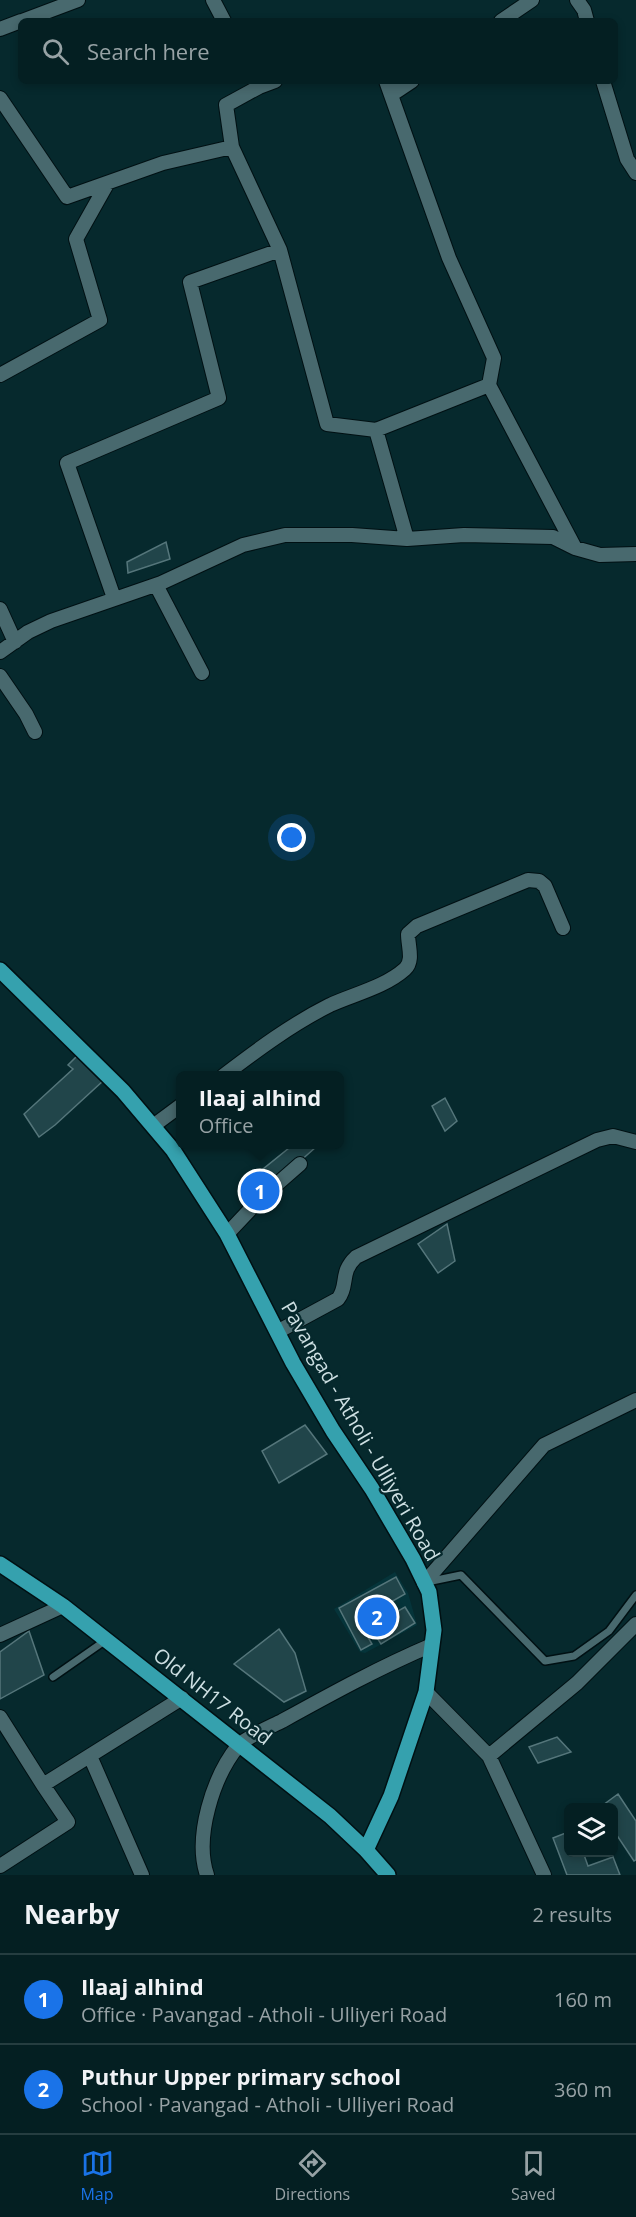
<!DOCTYPE html>
<html lang="en">
<head>
<meta charset="utf-8">
<style>
  body { margin:0; font-family:"Open Sans",sans-serif; background:#122c2f; color:#f1f3f6 }
  .controls { position:absolute; right:18px; bottom:18px; display:grid; overflow:hidden; border-radius:9px; box-shadow:0 3px 9px #0003 }
  .controls button { width:54px; height:54px; display:grid; place-items:center; padding:0; border:0; border-bottom:2px solid #253d40; background:#041f22; color:#f1f3f6; font:30px sans-serif }
  .you { position:absolute; left:292px; top:838px; width:21px; height:21px; margin:-15px; border:4px solid #fff; border-radius:50%; background:#1a73e8; box-shadow:0 0 0 9px #1a73e833 }
  .badge { display:grid; place-items:center; width:39px; height:39px; border-radius:50%; background:#1a73e8; color:#fff; font-size:20px; font-weight:700 }
  .pin { position:absolute; translate:-50% -50%; border:3px solid #fff; box-shadow:0 2px 6px #0006 }
  .popup { position:absolute; left:176px; top:1071px; width:168px; height:78px; box-sizing:border-box; display:grid; place-content:center; border-radius:9px; background:#041f22; filter:drop-shadow(0 2px 4px #0005); font-size:20px; white-space:nowrap; color:#97a2a5 }
  .popup b { font-size:22px; color:#f1f3f6 }
  .popup::after { content:''; position:absolute; left:50%; top:100%; margin-left:-12px; border:12px solid transparent; border-top-color:#041f22 }
  .list { margin:0; padding:0; list-style:none }
  h2 { display:flex; justify-content:space-between; align-items:center; height:78px; margin:0; padding:0 24px; font-size:26px }
  h2 small { font-size:20px; font-weight:400; color:#97a2a5 }
  .list li { display:grid; grid-template-columns:39px 1fr auto; gap:18px; align-items:center; box-sizing:border-box; height:90px; padding:0 24px; border-top:2px solid #253d40 }
  .list b { display:block; font-size:22px; white-space:nowrap }
  .list p { margin:0; font-size:20px; white-space:nowrap; color:#97a2a5 }
  .list em { font-size:20px; font-style:normal; color:#97a2a5 }
  .icon { flex:none; width:33px; height:33px; fill:none; stroke:currentColor; stroke-width:2; stroke-linecap:round; stroke-linejoin:round }
  .map { position:relative; flex:none; width:636px; height:1875px; overflow:hidden }
  .search { position:absolute; background:#041f22; box-shadow:0 3px 9px #0003; left:18px; right:18px; top:18px; height:66px; display:flex; align-items:center; gap:15px; box-sizing:border-box; padding:0 21px; border-radius:9px; color:#97a2a5; font-size:22px }
  .sheet { height:258px; background:#041f22 }
  nav { display:flex; justify-content:space-around; align-items:center; box-sizing:border-box; height:84px; border-top:2px solid #253d40; background:#041f22; font-size:16px; color:#97a2a5 }
  nav a { display:grid; justify-items:center; gap:3px }
  nav .on { color:#1a73e8 }
  .map>svg:first-child { display:block }
  .built { fill:#05343a }
  .building { fill:#21454a; stroke:#55767b; stroke-width:1.5 }
  .lines { fill:none; stroke-linecap:round; stroke-linejoin:round }
  .service-casing { stroke:#001013; stroke-width:10 }
  .minor-casing { stroke:#001013; stroke-width:16 }
  .primary-casing { stroke:#001013; stroke-width:18 }
  .service { stroke:#48696e; stroke-width:7 }
  .minor { stroke:#48696e; stroke-width:14 }
  .primary { stroke:#35a1ae; stroke-width:15 }
  .labels { text-anchor:middle; dominant-baseline:central; stroke-width:4.5; stroke-linejoin:round; paint-order:stroke }
  .street-label { font-size:20px; fill:#cddfe2; stroke:#06292d }
</style>
</head>
<body>
<div class="map">
<svg width="636" height="1875" viewBox="0 0 636 1875">
  <rect width="100%" height="100%" fill="#06292d"/>
  <path class="built" d="M 395,1572 L 408,1593 L 417,1625 L 365,1653 L 360,1652 L 334,1609 Z"/>
  <path class="building" d="M 166,542 L 170,559 L 128,573 L 127,562 Z
    M 77,1056 L 104,1080 L 55,1125 L 39,1137 L 24,1114 L 73,1069 L 68,1065 Z
    M 445,1098 L 457,1121 L 445,1131 L 432,1106 Z
    M 294,1144 L 313,1144 L 316,1147 L 255,1201 L 242,1186 Z
    M 447,1224 L 455,1261 L 438,1273 L 418,1244 Z
    M 305,1425 L 327,1454 L 279,1483 L 262,1451 Z
    M 396,1577 L 405,1594 L 363,1618 L 367,1626 L 362,1627 L 372,1644 L 361,1650 L 339,1608 Z
    M 405,1607 L 415,1623 L 381,1644 L 370,1627 Z
    M 279,1629 L 295,1653 L 306,1691 L 284,1702 L 234,1664 Z
    M 29,1631 L 44,1675 L 0,1699 L 0,1652 Z
    M 557,1737 L 571,1752 L 538,1763 L 529,1747 Z
    M 618,1794 L 636,1821 L 636,1860 L 634,1861 L 614,1831 L 614,1808 L 599,1808 Z
    M 568,1832 L 568,1852 L 583,1852 L 588,1866 L 613,1857 L 620,1875 L 567,1875 L 553,1838 Z"/>
  <g class="lines">
    <defs>
      <path id="service" d="M 427,1582 L 461,1575 L 545,1661 L 574,1656 L 609,1631 L 636,1595
        M 53,1677 L 106,1640"/>
      <path id="minor" d="M 213,0 L 224,21
        M 577,0 L 584,10 L 587,21
        M 22,21 L 78,0
        M 501,21 L 532,0
        M 0,29 L 21,21
        M 603,81 L 627,159 L 636,173
        M 391,95 L 412,81
        M 0,98 L 67,197 L 163,163 L 232,147 L 226,105 L 259,87 L 275,81
        M 232,147 L 280,250
        M 0,375 L 100,320 L 76,239 L 107,184
        M 489,385 L 575,548
        M 376,430 L 407,539
        M 156,585 L 202,673
        M 114,598 L 67,463 L 219,398 L 190,282 L 280,250 L 327,424 L 376,430 L 489,385 L 494,358 L 449,258 L 386,81
        M 0,609 L 15,642
        M 0,652 L 28,632 L 51,621 L 161,583 L 243,545 L 285,535 L 352,535 L 407,539 L 464,535 L 553,537 L 575,548 L 600,555 L 636,554
        M 0,676 L 26,714 L 35,732
        M 223,1076 C 257,1050 292,1024 330,1005 C 354,994 385,987 405,969 C 414,961 408,946 408,934 L 417,926 L 528,880 L 539,881 L 545,886 L 563,928
        M 153,1126 L 180,1106
        M 227,1234 L 260,1199 L 300,1164
        M 277,1332 L 338,1299 C 349,1285 339,1273 356,1257 L 597,1140 L 613,1136 L 636,1142
        M 424,1583 L 544,1445 L 636,1400
        M 0,1635 L 63,1606
        M 426,1692 L 489,1756 L 544,1875
        M 0,1717 L 43,1785
        M 90,1756 L 142,1875
        M 489,1756 L 577,1683 L 636,1624
        M 0,1866 L 68,1822 L 43,1785 L 182,1698
        M 207,1875 C 194,1837 213,1777 238,1746 C 246,1737 270,1727 282,1721 C 331,1694 380,1667 432,1645"/>
      <path id="primary" d="M 0,970 L 123,1091 L 173,1150 L 227,1234 L 293,1363 L 333,1431 L 372,1489 L 413,1559 L 429,1592 L 434,1630 L 426,1692 L 391,1796 L 366,1850
        M 0,1564 L 63,1606 L 330,1816 L 366,1850 L 388,1875"/>
    </defs>
    <use href="#service" class="service-casing"/>
    <use href="#minor" class="minor-casing"/>
    <use href="#primary" class="primary-casing"/>
    <use href="#service" class="service"/>
    <use href="#minor" class="minor"/>
    <use href="#primary" class="primary"/>
  </g>
  <g class="labels">
    <g class="street-label">
      <text transform="translate(361 1431) rotate(60)">Pavangad - Atholi - Ulliyeri Road</text>
      <text transform="translate(213 1696) rotate(38)">Old NH17 Road</text>
    </g>
  </g>
</svg>
<div class="controls">
<button><svg class="icon" aria-label="layers" viewBox="0 0 24 24"><path d="M12 4l9 5-9 5-9-5zM3 14l9 5 9-5"/></svg></button>
</div>
<div class="you"></div>
<div class="pin badge" style="left:260px;top:1191px">1</div>
<div class="popup"><b>Ilaaj alhind</b>Office</div>
<div class="pin badge" style="left:377px;top:1617px">2</div>
<div class="search"><svg class="icon" aria-label="search" viewBox="0 0 24 24"><circle cx="10" cy="10" r="6"/><path d="M15 15l6 6"/></svg>Search here</div>
</div>
<section class="sheet">
<h2>Nearby<small>2 results</small></h2>
<ul class="list">
<li><span class="badge">1</span><div><b>Ilaaj alhind</b><p>Office · Pavangad - Atholi - Ulliyeri Road</p></div><em>160 m</em></li>
<li><span class="badge">2</span><div><b>Puthur Upper primary school</b><p>School · Pavangad - Atholi - Ulliyeri Road</p></div><em>360 m</em></li>
</ul>
</section>
<nav>
<a class="on"><svg class="icon" aria-label="map" viewBox="0 0 24 24"><path d="M3 6l6-2 6 2 6-2v14l-6 2-6-2-6 2zM9 4v14M15 6v14"/></svg>Map</a>
<a><svg class="icon" aria-label="directions" viewBox="0 0 24 24"><path d="M12 3l9 9-9 9-9-9zM9 14v-3h6M13 9l2 2-2 2"/></svg>Directions</a>
<a><svg class="icon" aria-label="saved" viewBox="0 0 24 24"><path d="M7 4h10v16l-5-4-5 4z"/></svg>Saved</a>
</nav>
</body>
</html>
